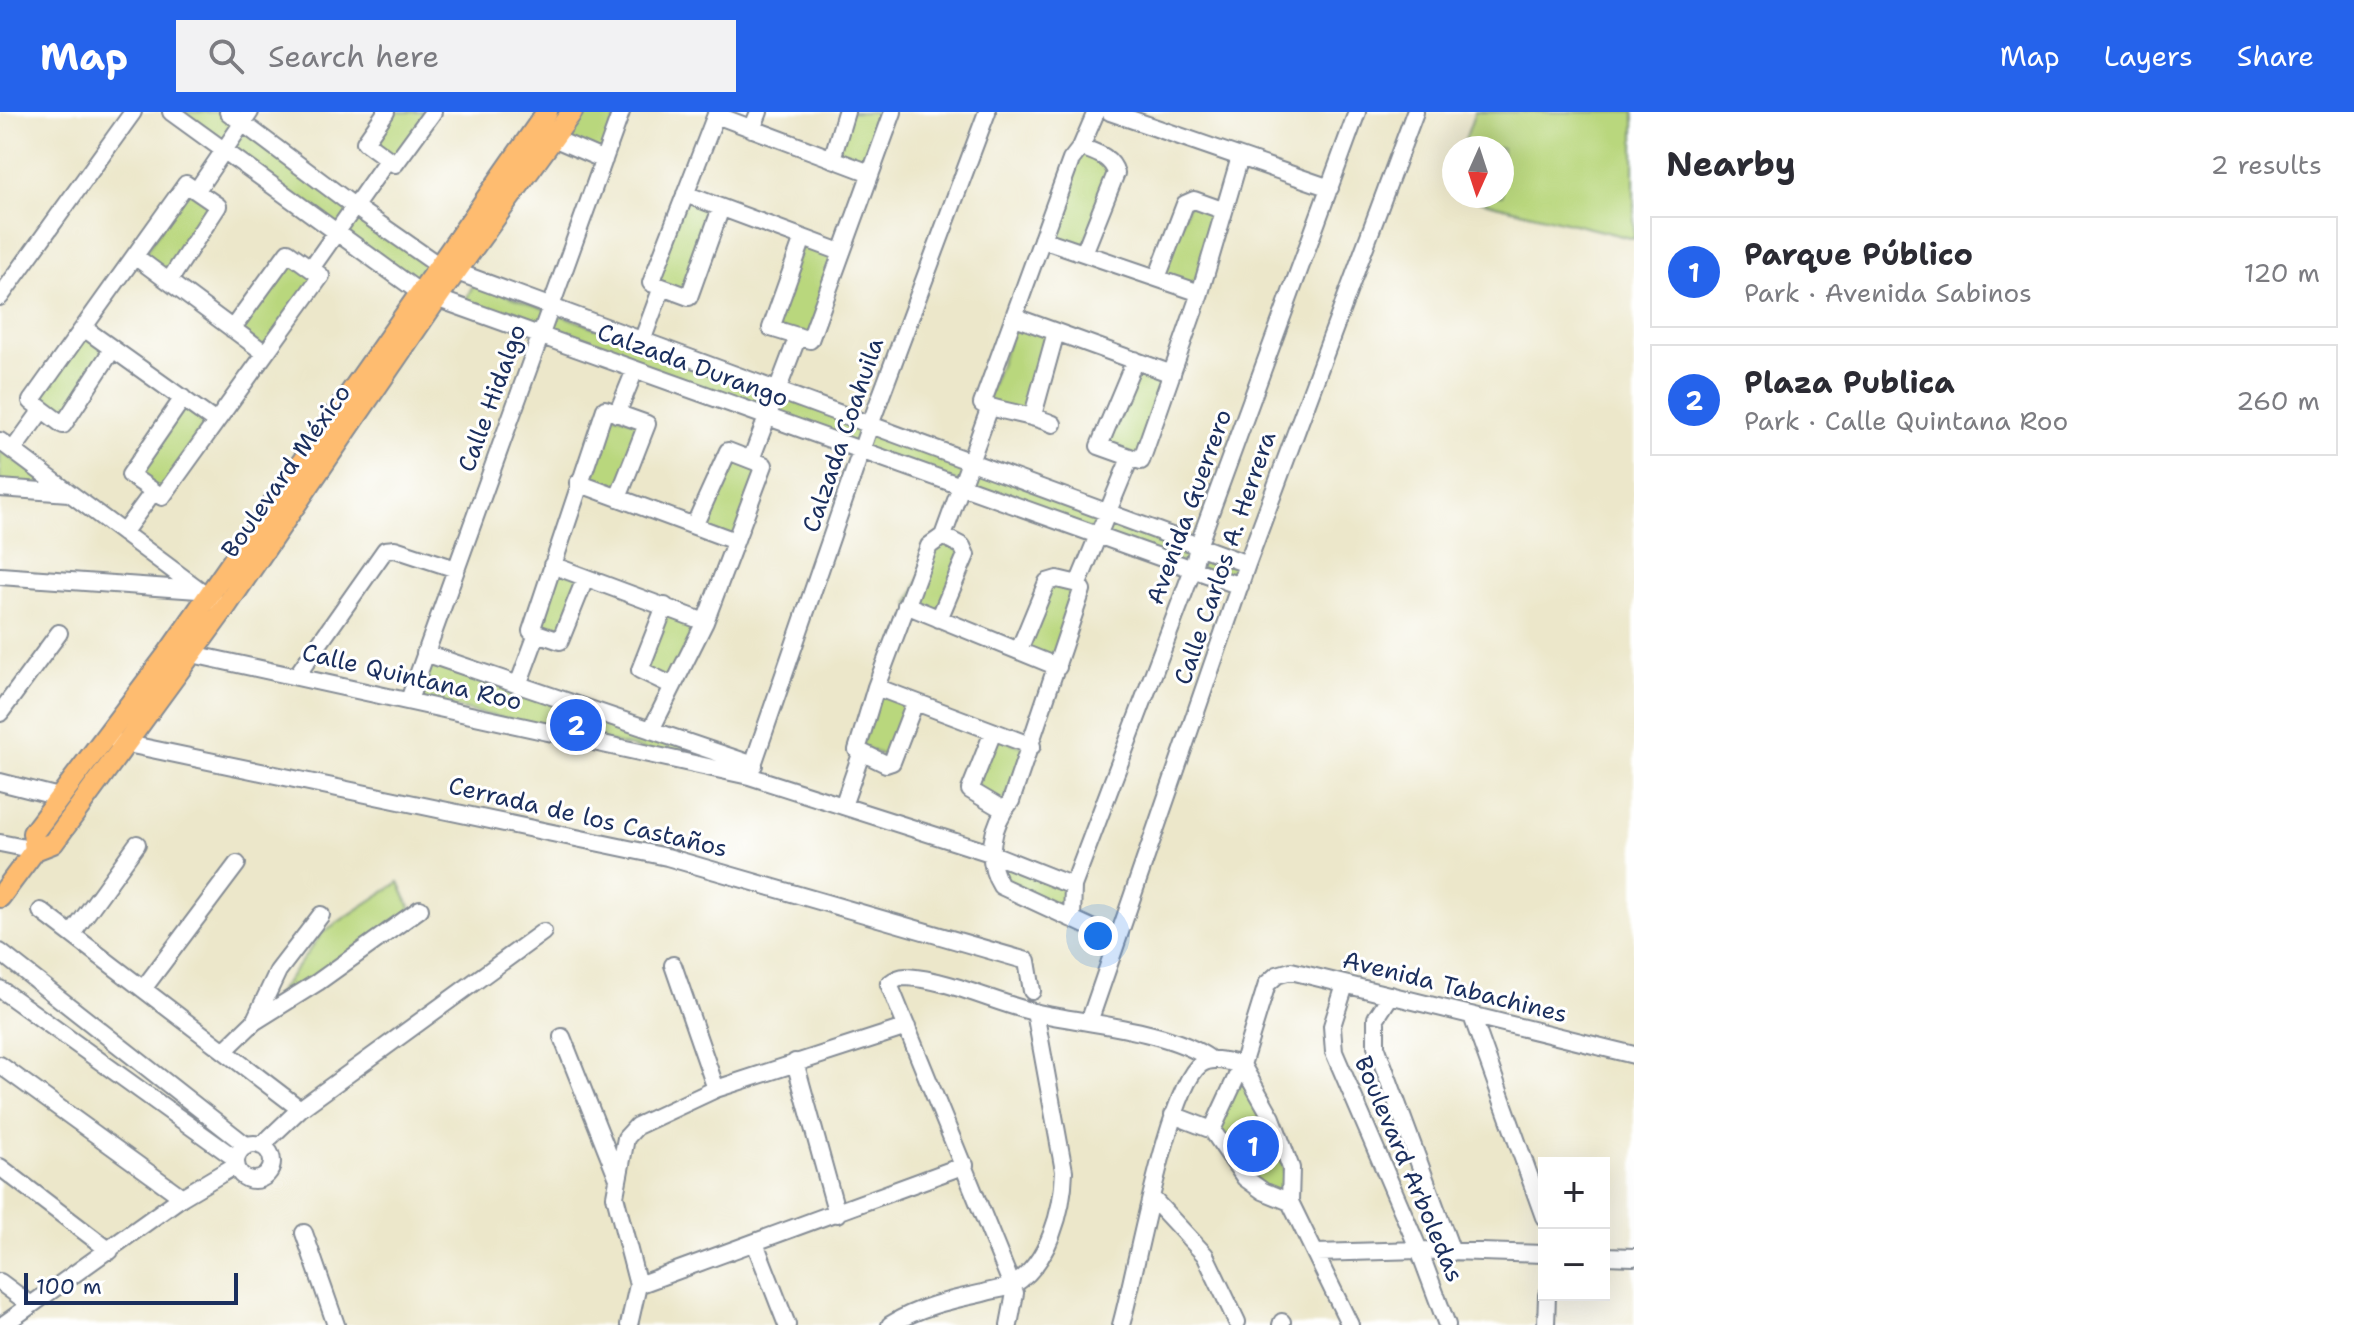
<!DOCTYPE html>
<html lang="en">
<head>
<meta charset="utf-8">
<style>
  body { margin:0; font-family:"Shantell Sans",sans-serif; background:#f2f2f3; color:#2b2b33 }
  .controls { position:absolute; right:24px; bottom:24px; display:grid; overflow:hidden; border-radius:0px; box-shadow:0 8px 32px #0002 }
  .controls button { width:72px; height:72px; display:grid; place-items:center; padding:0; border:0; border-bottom:2px solid #e1e1e2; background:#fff; color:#2b2b33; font:40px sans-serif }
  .compass { position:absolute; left:1442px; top:24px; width:72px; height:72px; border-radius:50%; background:#fff; box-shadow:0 8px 32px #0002; rotate:183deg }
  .scale { position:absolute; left:24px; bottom:20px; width:214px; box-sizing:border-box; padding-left:8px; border:4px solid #1b2f5e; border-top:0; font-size:22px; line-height:28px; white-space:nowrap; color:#1b2f5e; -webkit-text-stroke:6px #fff; paint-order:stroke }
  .you { position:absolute; left:1098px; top:824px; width:28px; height:28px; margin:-20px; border:6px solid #fff; border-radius:50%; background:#1a73e8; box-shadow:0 0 0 12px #1a73e833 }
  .badge { display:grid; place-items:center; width:52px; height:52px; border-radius:50%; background:#2563eb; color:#fff; font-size:26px; font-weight:700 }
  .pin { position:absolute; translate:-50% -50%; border:4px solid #fff; box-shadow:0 2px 8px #0006 }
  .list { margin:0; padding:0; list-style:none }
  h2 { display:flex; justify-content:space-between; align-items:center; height:104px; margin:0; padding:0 32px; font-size:34px }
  h2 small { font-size:26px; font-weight:400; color:#7c7c81 }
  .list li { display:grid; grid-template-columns:52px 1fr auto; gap:24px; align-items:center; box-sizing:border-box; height:112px; margin:0 16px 16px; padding:0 16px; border:2px solid #e1e1e2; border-radius:0px }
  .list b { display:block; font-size:30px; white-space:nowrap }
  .list p { margin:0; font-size:26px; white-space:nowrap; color:#7c7c81 }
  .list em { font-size:26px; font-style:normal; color:#7c7c81 }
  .icon { flex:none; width:44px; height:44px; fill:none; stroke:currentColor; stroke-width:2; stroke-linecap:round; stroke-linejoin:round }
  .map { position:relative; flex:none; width:1634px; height:1213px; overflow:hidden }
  header { display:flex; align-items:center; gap:48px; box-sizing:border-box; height:112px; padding:0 40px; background:#2563eb; color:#fff }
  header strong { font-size:38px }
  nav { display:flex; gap:44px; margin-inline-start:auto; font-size:28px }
  .search { width:560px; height:72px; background:#f2f2f3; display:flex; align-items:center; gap:20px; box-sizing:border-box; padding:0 28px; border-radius:0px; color:#7c7c81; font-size:30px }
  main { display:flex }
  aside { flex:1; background:#fff }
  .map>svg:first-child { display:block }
  .green { fill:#b9d77d; stroke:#6a836e; stroke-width:2 }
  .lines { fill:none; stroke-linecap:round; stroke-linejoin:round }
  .minor-casing { stroke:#848b94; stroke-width:20 }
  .major-casing { stroke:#848b94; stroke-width:24 }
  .minor { stroke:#fff; stroke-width:16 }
  .major { stroke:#febc70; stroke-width:20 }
  .labels { text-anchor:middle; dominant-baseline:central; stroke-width:6; stroke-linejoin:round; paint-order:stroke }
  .street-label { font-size:24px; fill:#1b2f5e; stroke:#fff }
</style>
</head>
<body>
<header>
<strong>Map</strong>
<div class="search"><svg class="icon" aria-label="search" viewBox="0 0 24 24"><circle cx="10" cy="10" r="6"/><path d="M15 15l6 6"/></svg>Search here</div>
<nav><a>Map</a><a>Layers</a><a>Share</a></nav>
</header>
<main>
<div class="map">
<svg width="1634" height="1213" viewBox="0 0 1634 1213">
  <rect width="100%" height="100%" fill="#fff"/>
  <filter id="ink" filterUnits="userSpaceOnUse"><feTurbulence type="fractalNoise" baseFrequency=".0125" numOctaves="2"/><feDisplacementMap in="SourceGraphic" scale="16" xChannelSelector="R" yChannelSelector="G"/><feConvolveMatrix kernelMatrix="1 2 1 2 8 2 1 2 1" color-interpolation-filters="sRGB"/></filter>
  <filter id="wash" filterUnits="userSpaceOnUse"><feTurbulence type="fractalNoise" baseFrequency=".006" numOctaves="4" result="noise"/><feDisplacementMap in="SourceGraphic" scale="32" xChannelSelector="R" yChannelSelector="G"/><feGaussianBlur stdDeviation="1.8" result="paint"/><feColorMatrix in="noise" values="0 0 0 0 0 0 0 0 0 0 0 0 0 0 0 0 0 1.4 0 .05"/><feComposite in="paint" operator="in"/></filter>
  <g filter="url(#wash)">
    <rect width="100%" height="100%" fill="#ece7ca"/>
    <path class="green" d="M 174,0 L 225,0 L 435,153 L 419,177 Z
      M 392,0 L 429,0 L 394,47 L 371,30 Z
      M 587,0 L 618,0 L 602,44 L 564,28 Z
      M 850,0 L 890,0 L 870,57 L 835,45 Z
      M 1475,0 L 1634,0 L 1634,127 L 1459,84 L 1502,84 L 1502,36 L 1462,36 Z
      M 1082,38 L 1111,53 L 1083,138 L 1047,125 Z
      M 186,75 L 215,95 L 168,166 L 143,145 Z
      M 686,84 L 720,96 L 688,184 L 654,170 Z
      M 1189,91 L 1218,101 L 1199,177 L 1161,165 Z
      M 803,130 L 838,142 L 809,227 L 773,215 Z
      M 289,145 L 318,164 L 266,238 L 236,215 Z
      M 474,171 L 1243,454 L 1238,471 L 463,193 Z
      M 1017,208 L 1055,221 L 1032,301 L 985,291 Z
      M 85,221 L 109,238 L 63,310 L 34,288 Z
      M 1135,252 L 1168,263 L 1140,347 L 1103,333 Z
      M 184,289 L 211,309 L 161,382 L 133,362 Z
      M 606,299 L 644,312 L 618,384 L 581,371 Z
      M 0,338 L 52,375 L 0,371 Z
      M 729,341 L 763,353 L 734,428 L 696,413 Z
      M 936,429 L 964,439 L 938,504 L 909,492 Z
      M 552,454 L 584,467 L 560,528 L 531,518 Z
      M 1049,473 L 1080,478 L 1056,552 L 1022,536 Z
      M 665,496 L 702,511 L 673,572 L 643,559 Z
      M 427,547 L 749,654 L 747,661 L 413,586 Z
      M 880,581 L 911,593 L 889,646 L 861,634 Z
      M 996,625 L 1027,636 L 1002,695 L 975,678 Z
      M 992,745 L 1071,776 L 1071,805 L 1003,773 Z
      M 399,770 L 411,797 L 266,897 L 323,820 Z
      M 1242,953 L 1275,1016 L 1290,1090 L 1263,1079 L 1212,1018 Z"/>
  </g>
  <g filter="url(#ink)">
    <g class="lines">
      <defs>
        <path id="minor" d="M 171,0 L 419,180 L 1240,474
          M 228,0 L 355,95 L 438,153 L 1247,452
          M 386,0 L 365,30 L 395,52 L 433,0
          M 717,0 L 651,171 L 689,185 L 721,96
          M 1110,0 L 1330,76
          M 716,3 L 870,61
          M 752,17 L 759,0
          M 553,26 L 604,48
          M 1081,35 C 1096,41 1111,44 1116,61 L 1084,141
          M 832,47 L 846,0
          M 197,78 L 250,0
          M 685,82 L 841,140
          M 803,126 L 771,216 L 810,228 L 893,0
          M 1042,127 L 1200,181
          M 136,145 L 265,241
          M 312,155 L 388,47
          M 1157,166 L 1185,92 L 1194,88 L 1222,98
          M 0,185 L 133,0
          M 1015,205 L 1172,262
          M 85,217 L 214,309
          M 642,229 L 662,175
          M 112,238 L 63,313 L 31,289 L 186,72 L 218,94 L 169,169
          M 1135,248 L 1099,334 L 1141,349 L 1200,181 L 1240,45
          M 183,286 L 130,363 L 162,385 L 321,164 L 288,140 L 232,217
          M 617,302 L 635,258
          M 1033,303 L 1056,220
          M 1053,312 C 1030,302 1005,301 982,292 L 1071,48 L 1081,35 L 1096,0
          M 0,329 L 217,491
          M 13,338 L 42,298
          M 752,345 L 798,224
          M 578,371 L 735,429
          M 0,376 L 69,381
          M 123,421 L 153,380
          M 943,424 L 990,295
          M 552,453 L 705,510
          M 0,464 L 198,478
          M 585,467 L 560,529 L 531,519 L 605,297 L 647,312 L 618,386
          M 906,493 L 1058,555
          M 665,494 L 640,558 L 673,574
          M 1019,538 L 1047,470 L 1057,467 L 1078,472
          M 425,541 L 754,653
          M 192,542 L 749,664 L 990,741 L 1073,774
          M 297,563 L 385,438 L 395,437 L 456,457
          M 518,573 L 537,522
          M 876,575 L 1032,634
          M 409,588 L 621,0
          M 915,590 L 892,650 L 886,652 L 857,638 L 876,575 L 929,434 L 943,424 L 962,434 L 966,443 L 939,507
          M 0,601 L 59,521
          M 651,618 L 705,510 L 764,353 L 728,339 L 694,414
          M 993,620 L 970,678 L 1002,697
          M 118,630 L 667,745 L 1027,849 L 1032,879
          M 749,664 L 870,313 L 987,0
          M 0,670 L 59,685
          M 843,694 L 861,642
          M 0,731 L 35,738
          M 41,799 L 300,997
          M 1072,807 L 1073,774 L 1193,457 L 1198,434 L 1357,0
          M 1098,819 L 1001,774 C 984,747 992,712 1011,689 L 1082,478 L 1078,472 L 1130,346
          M 72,822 L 137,732
          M 0,840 L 247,1034
          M 673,853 L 716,977
          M 1345,873 L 1332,914 L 1334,940 L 1419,1138 L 1447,1213
          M 0,877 L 236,1047
          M 143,877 L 237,752
          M 1391,883 L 1376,906 L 1376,934 L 1452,1140
          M 1472,904 L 1544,1105
          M 254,910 L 278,859 L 321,803
          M 1089,910 L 1247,452 L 1415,0
          M 562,925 L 617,1064
          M 224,939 L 254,910 L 318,870 L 420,797
          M 795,950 L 837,1102
          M 0,953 L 182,1085
          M 1173,1003 L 1212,1018 L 1245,1066 L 1263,1079 L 1290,1090
          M236 1050a18 18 0 1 1 36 0a18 18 0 1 1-36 0Z
          M 261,1034 L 300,997 L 543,820
          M 0,1055 L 110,1139
          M 1153,1087 L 1205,1143 L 1237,1210
          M 304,1121 L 336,1213
          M 755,1131 L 787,1213
          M 1316,1141 L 1419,1138 L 1544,1142
          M 1604,1144 L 1634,1145
          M 0,1170 L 31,1193
          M 638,1173 L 965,1053
          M 3,1213 L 182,1085 L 236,1053
          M 629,1213 L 638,1173 L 615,1084 L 626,1026 L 637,1014 L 716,977 L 907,915
          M 890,1213 C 918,1195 951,1188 983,1181 C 992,1178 1005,1177 1013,1173 C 1049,1152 1063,1097 1064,1059 L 1035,900
          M 1009,1213 L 1015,1181 L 889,872 C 894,868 899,865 906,865 C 952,868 994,891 1038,901 C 1088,912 1170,918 1210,947
          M 1121,1213 C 1135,1165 1168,975 1201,952 C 1212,944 1229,950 1242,953 L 1212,1018
          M 1281,1213 L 1282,1210
          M 1350,1213 L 1290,1090 L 1291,1056 L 1272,1006 L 1242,953 L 1267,872 L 1277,863 L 1291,859 L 1634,943
          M 1546,1213 L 1547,1183"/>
        <path id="major" d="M 35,738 L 33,721 L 167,543 L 547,0
          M 0,785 L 35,738 L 53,731 L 224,497 L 444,176 L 572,0"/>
      </defs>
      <use href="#minor" class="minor-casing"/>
      <use href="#major" class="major-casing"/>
      <use href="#minor" class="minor"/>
      <use href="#major" class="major"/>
    </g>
  </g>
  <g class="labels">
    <g class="street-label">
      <text transform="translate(693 253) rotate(20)">Calzada Durango</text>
      <text transform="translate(492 286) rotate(-70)">Calle Hidalgo</text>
      <text transform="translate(843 323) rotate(-71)">Calzada Coahuila</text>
      <text transform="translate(286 359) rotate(-55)">Boulevard México</text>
      <text transform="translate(1189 395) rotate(-70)">Avenida Guerrero</text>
      <text transform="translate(1225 446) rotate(-71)">Calle Carlos A. Herrera</text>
      <text transform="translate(412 565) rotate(13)">Calle Quintana Roo</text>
      <text transform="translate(588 705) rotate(13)">Cerrada de los Castaños</text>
      <text transform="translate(1455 875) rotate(14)">Avenida Tabachines</text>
      <text transform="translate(1409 1057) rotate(67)">Boulevard Arboledas</text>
    </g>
  </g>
</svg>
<div class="controls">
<button>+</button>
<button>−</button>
</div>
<svg class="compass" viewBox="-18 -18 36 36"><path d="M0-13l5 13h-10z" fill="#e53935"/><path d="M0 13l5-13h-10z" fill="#7c7c81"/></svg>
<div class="scale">100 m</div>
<div class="you"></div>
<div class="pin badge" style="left:1253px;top:1034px">1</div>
<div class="pin badge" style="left:576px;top:613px">2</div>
</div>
<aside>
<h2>Nearby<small>2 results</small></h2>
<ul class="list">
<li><span class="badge">1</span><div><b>Parque Público</b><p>Park · Avenida Sabinos</p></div><em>120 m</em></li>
<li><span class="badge">2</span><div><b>Plaza Publica</b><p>Park · Calle Quintana Roo</p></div><em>260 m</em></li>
</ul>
</aside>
</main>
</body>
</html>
